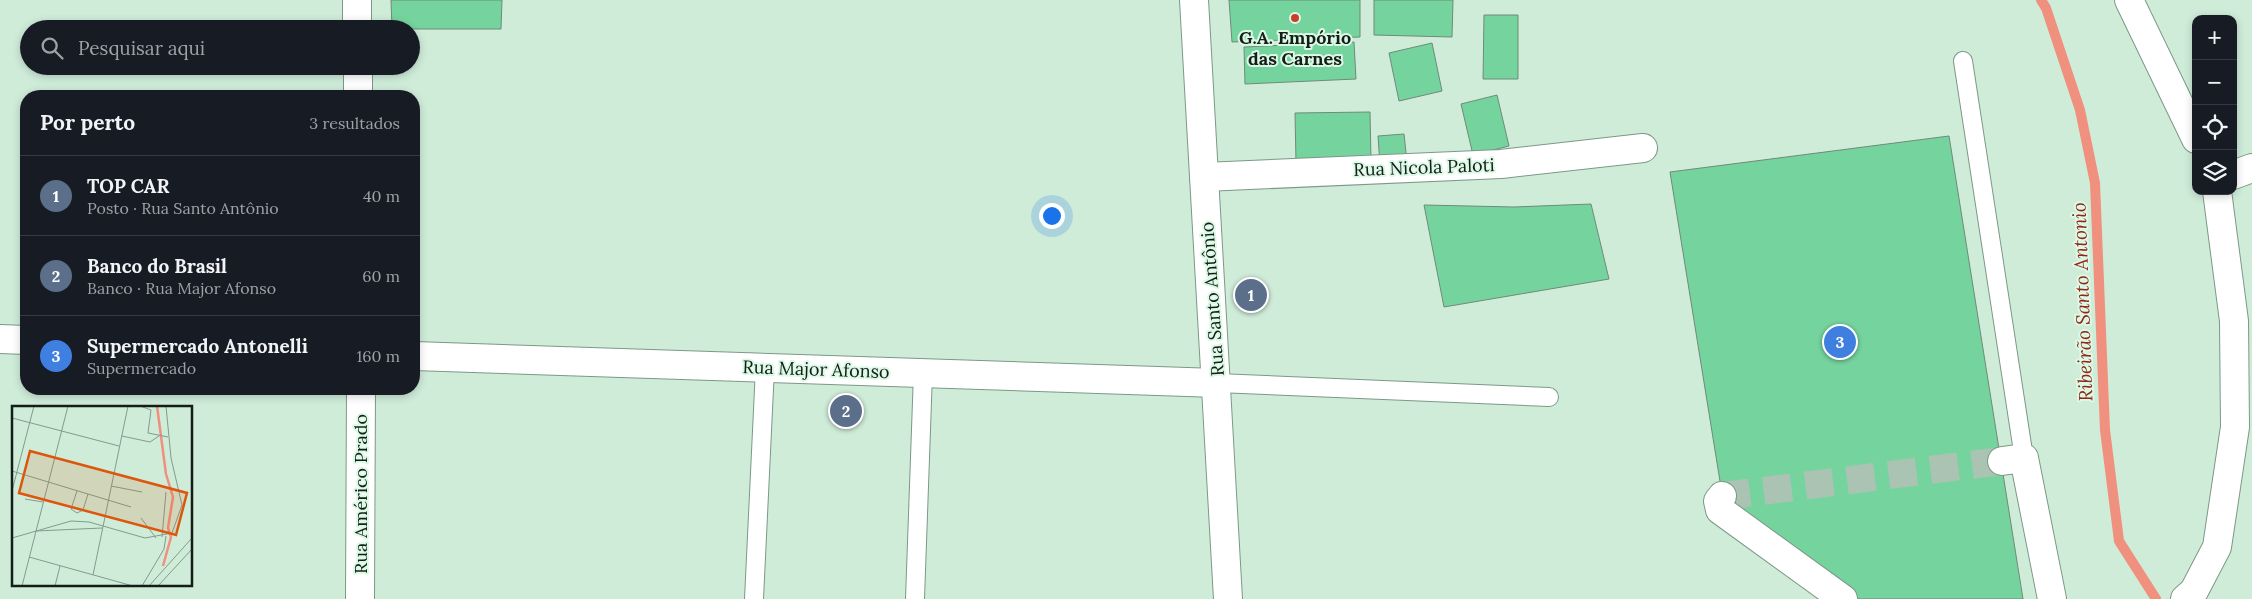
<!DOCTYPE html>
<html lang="pt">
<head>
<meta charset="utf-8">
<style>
  body { margin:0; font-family:Lora,serif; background:#20242c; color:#f1f3f6 }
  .controls { position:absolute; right:15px; top:15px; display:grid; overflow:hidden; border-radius:10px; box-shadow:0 2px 8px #0003 }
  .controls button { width:45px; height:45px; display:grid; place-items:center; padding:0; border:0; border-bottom:1px solid #363941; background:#171b24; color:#f1f3f6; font:25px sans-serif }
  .you { position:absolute; left:1051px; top:215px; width:18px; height:18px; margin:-12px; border:4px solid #fff; border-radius:50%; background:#1a73e8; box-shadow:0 0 0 8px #1a73e833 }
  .badge { display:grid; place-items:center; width:32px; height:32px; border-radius:50%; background:#7c3aed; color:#fff; font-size:16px; font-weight:700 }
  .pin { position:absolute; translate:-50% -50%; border:2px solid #fff; box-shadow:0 1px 5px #0006 }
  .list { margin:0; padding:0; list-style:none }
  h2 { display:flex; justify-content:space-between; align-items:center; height:65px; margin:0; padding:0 20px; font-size:21px }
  h2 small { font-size:16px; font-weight:400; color:#9ea1a6 }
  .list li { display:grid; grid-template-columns:32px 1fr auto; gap:15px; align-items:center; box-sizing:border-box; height:80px; padding:0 20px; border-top:1px solid #363941 }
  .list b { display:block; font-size:19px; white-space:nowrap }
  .list p { margin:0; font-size:16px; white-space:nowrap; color:#9ea1a6 }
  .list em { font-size:16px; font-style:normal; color:#9ea1a6 }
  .icon { flex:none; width:28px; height:28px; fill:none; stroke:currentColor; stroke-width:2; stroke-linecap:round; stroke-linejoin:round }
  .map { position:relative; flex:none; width:2252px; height:599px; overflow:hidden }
  .search { position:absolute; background:#171b24; box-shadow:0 2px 8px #0003; left:20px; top:20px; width:400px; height:55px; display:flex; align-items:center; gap:12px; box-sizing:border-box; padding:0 18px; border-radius:28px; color:#9ea1a6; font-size:19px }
  .panel { position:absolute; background:#171b24; box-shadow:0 2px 8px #0003; left:20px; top:90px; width:400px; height:305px; border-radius:20px }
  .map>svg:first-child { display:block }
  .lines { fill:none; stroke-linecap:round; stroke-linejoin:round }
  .stream { stroke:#f0907e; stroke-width:10 }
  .building { fill:#75d49e; stroke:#6f8a79 }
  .minor-tunnel { stroke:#aac3b2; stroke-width:28; stroke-dasharray:28 14; stroke-linecap:butt }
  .service-casing { stroke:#7d9887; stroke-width:20 }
  .minor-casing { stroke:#7d9887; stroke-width:30 }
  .tertiary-casing { stroke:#7d9887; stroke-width:30 }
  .service { stroke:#fff; stroke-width:18 }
  .minor { stroke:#fff; stroke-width:28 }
  .tertiary { stroke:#fff; stroke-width:28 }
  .poi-dot { fill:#ca3f29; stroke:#dcf9e6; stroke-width:2 }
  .labels { text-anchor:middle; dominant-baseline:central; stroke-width:4; stroke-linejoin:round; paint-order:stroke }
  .poi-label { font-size:18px; font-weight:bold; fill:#141e18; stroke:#dcf9e6 }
  .street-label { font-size:18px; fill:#141e18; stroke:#dcf9e6 }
  .water-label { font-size:19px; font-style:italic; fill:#942514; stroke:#dcf9e6 }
  .inset-river { fill:none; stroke:#f0907e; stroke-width:2.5 }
  .inset-road { fill:none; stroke:#849a8c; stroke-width:1 }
  .view { fill:#dd560d; fill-opacity:0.15; stroke:#dd560d; stroke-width:2.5 }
  .inset-edge { fill:none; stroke:#141e18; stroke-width:2.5 }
</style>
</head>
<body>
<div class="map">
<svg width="2252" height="599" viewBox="0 0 2252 599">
  <rect width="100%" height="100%" fill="#cfecd9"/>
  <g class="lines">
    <path class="stream" d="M 2041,0 L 2046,8 L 2080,110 L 2095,183 L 2105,430 L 2119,541 L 2156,599"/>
  </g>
  <path class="building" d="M 391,0 L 502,0 L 501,29 L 392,29 Z
    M 1229,0 L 1360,0 L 1360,37 L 1232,42 Z
    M 1374,0 L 1453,0 L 1452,37 L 1374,35 Z
    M 1484,15 L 1518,15 L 1518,79 L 1483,79 Z
    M 1354,42 L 1356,79 L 1245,84 L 1244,47 Z
    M 1432,43 L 1442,91 L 1399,101 L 1389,53 Z
    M 1497,95 L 1509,146 L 1473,155 L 1461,104 Z
    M 1370,112 L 1371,160 L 1296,162 L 1295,113 Z
    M 1404,134 L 1407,162 L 1380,165 L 1378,136 Z
    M 1949,136 L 2023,599 L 1845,599 L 1725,512 L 1670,172 Z
    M 1591,204 L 1609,279 L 1444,307 L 1424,205 L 1514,207 Z"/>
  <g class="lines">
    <path class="minor-tunnel" d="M 1722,496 L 2002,461"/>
    <defs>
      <path id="service" d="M 1963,61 L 2024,458
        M 1217,383 L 1549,397
        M 754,599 L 765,368
        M 915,599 L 923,373"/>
      <path id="minor" d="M 2233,175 L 2252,168
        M 1204,177 L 1501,164 L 1643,148
        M 0,339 L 26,340
        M 414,356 L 1217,383
        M 2002,461 L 2024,458 L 2052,599
        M 1722,496 L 1718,501 L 1720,510 L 1843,599"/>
      <path id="tertiary" d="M 357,0 L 357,29
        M 1194,0 L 1228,599
        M 2129,0 L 2196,139
        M 358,66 L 358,96
        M 360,599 L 361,389
        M 2185,599 L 2194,591 L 2217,547 L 2235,427 L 2234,321 L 2217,191"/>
    </defs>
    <use href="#service" class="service-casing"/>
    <use href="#minor" class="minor-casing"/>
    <use href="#tertiary" class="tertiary-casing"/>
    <use href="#service" class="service"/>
    <use href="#minor" class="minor"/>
    <use href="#tertiary" class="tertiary"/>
  </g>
  <circle class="poi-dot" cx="1295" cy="18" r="5"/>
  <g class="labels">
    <g class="poi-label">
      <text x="1295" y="37">G.A. Empório<tspan x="1295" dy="21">das Carnes</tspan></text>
    </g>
    <g class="street-label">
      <text transform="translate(1424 167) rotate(-2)">Rua Nicola Paloti</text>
      <text transform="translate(1212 299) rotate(-94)">Rua Santo Antônio</text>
      <text transform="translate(816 369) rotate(2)">Rua Major Afonso</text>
      <text transform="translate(360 494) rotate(-90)">Rua Américo Prado</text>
    </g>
    <g class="water-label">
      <text transform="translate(2082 302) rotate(-92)">Ribeirão Santo Antonio</text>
    </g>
  </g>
  <g transform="translate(12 406)">
    <rect width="180" height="180" fill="#cfecd9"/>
    <path class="inset-river" d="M 145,0 L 154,68M 151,160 L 159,131 L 156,122 L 161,91 L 154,68"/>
    <path class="inset-road" d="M 128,0 L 139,4 L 136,27 L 156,31M 0,12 L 107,40M 110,30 L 138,36 L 147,30M 0,65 L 119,101M 99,80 L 130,86M 0,85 L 22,0M 65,85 L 59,103 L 65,107 L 71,104 L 76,88M 13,93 L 31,96M 129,112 L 144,132M 24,125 L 90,122M 150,131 L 154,86M 0,132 L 59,115 L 77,116 L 133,132 L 160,127 L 170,99 L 159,52 L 154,0M 17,151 L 121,180M 81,169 L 116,0M 10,180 L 56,0M 43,180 L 48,160M 130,180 L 152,143 L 154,130M 137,180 L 180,132M 146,180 L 180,143"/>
    <path class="view" d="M 18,45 L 175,87 L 164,129 L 7,87 Z"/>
    <rect width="180" height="180" class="inset-edge"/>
  </g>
</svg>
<div class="controls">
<button>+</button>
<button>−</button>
<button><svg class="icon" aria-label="locate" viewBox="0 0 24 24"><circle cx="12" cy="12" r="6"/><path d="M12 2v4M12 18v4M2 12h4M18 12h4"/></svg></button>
<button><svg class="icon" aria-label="layers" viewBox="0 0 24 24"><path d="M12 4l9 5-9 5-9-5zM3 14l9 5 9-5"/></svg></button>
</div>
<div class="you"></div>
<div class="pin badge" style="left:1251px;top:295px;background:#5c6f8a">1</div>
<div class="pin badge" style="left:846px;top:411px;background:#5c6f8a">2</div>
<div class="pin badge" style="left:1840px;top:342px;background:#3f7fe0">3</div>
<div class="search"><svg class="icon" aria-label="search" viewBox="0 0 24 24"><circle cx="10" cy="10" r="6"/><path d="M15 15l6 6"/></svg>Pesquisar aqui</div>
<section class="panel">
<h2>Por perto<small>3 resultados</small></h2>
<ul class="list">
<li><span class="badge" style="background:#5c6f8a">1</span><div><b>TOP CAR</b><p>Posto · Rua Santo Antônio</p></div><em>40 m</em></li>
<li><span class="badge" style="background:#5c6f8a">2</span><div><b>Banco do Brasil</b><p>Banco · Rua Major Afonso</p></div><em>60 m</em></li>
<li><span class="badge" style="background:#3f7fe0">3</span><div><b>Supermercado Antonelli</b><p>Supermercado</p></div><em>160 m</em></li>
</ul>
</section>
</div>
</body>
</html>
